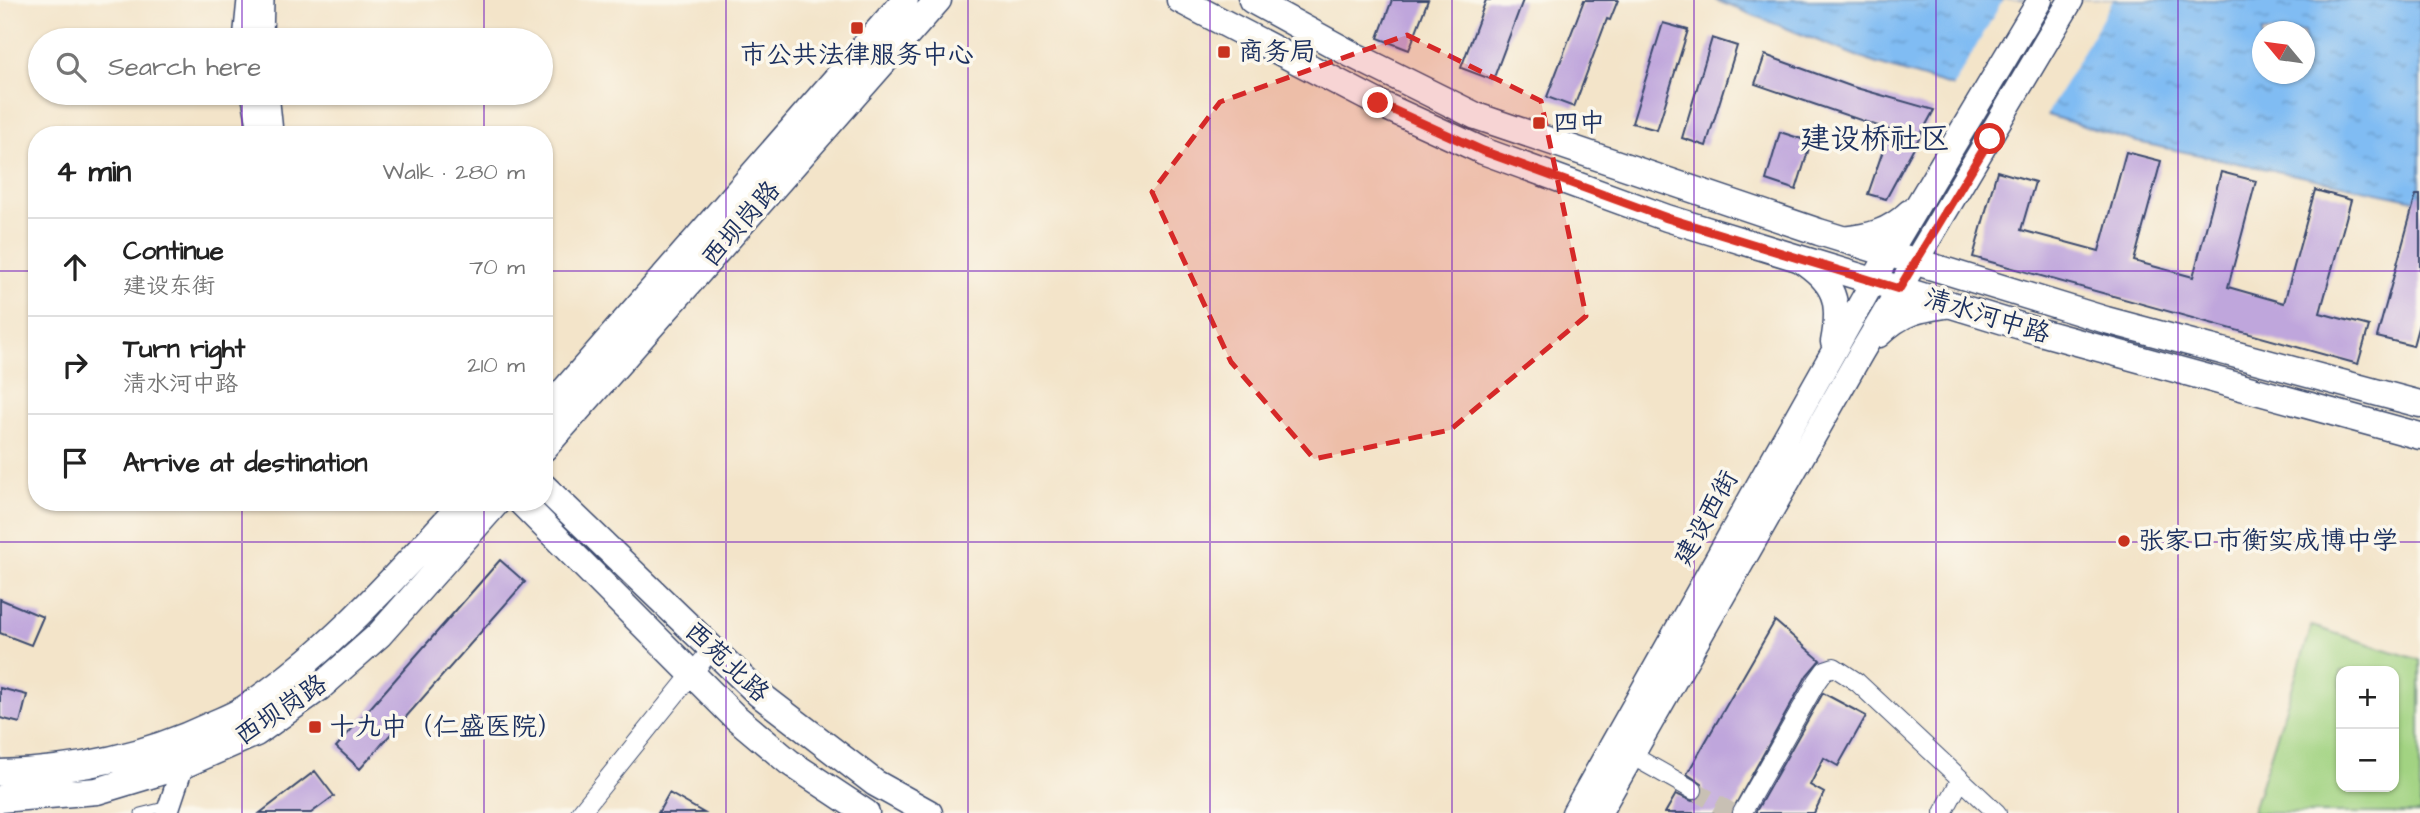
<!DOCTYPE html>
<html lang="en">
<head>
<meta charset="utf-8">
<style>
  body { margin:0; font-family:"Architects Daughter","LXGW WenKai TC",sans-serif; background:#f6f6f6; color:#222 }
  .controls { position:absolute; right:21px; bottom:21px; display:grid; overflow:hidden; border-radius:14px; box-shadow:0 2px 5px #0004 }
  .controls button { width:63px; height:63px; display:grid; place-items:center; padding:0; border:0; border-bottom:2px solid #e0e0e0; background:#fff; color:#222; font:35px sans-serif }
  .compass { position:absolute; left:2252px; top:21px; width:63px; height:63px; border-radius:50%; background:#fff; box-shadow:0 2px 5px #0004; rotate:299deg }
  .stop { position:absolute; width:21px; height:21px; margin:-16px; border:5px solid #d93025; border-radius:50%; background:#fff }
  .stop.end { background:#d93025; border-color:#fff; box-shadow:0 2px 7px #0008 }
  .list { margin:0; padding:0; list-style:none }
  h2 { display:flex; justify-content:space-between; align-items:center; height:91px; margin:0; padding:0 28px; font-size:30px }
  h2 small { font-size:23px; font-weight:400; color:#767676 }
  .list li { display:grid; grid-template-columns:46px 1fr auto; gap:21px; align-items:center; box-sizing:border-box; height:98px; padding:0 28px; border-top:2px solid #e0e0e0 }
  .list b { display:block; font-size:26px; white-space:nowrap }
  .list p { margin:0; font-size:23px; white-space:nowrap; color:#767676 }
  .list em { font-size:23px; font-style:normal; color:#767676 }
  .icon { flex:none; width:38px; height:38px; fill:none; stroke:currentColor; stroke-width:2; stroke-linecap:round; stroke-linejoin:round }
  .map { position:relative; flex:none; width:2420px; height:813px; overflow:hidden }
  .search { position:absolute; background:#fff; box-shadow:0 2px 5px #0004; left:28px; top:28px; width:525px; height:77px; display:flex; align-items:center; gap:18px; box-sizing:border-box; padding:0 24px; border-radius:38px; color:#767676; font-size:26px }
  .panel { position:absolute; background:#fff; box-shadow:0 2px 5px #0004; left:28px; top:126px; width:525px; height:385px; border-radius:28px }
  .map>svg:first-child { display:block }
  .grass { fill:#a2d382; stroke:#5e8170; stroke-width:2; fill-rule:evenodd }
  .water { fill:url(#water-ripples); stroke:#4e76a8; stroke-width:2; fill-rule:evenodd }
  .pier { fill:#f3e4c9 }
  .building { fill:#bfa6dc }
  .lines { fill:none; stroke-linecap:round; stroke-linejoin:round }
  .minor-tunnel { stroke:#c8c0b4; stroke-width:18; stroke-dasharray:18 9; stroke-linecap:butt }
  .service-casing { stroke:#3b4a6e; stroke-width:11 }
  .minor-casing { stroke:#3b4a6e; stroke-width:20 }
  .tertiary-casing { stroke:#3b4a6e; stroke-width:24 }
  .secondary-casing { stroke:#3b4a6e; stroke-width:27 }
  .primary-casing { stroke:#3b4a6e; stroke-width:29 }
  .service { stroke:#fff; stroke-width:9 }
  .minor { stroke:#fff; stroke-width:18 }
  .tertiary { stroke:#fff; stroke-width:21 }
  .secondary { stroke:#fff; stroke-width:24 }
  .primary { stroke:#fff; stroke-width:26 }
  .route { stroke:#d93025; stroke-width:9 }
  .marked { fill:#d62828; fill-opacity:0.2; stroke:#d62828; stroke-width:5; stroke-dasharray:14 9; stroke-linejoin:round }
  .grid { fill:none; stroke:#7b2cbf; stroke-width:2; stroke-opacity:0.55 }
  .poi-dot { fill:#c8321e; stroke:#fbf7ec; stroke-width:2.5 }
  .labels { text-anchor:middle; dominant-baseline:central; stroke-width:7; stroke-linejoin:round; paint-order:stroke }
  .poi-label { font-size:26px; fill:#1b2f5e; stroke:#fbf7ec; text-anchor:start }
  .street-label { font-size:26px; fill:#1b2f5e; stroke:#fbf7ec }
  .quarter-label { font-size:30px; fill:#1b2f5e; stroke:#fbf7ec }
</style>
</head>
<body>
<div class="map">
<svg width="2420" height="813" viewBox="0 0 2420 813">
  <defs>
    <pattern id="water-ripples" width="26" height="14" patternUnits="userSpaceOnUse" patternTransform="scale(1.75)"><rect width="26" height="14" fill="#80bcf3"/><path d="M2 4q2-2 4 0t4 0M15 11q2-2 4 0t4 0" fill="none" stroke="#6899c8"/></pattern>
  </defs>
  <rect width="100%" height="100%" fill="#fbf7ec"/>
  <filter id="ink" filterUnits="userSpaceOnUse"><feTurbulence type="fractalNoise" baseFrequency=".0143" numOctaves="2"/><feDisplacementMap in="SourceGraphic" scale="14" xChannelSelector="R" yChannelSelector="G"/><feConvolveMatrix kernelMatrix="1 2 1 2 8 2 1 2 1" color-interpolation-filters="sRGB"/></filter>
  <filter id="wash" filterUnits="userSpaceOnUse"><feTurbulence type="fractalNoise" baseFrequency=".00686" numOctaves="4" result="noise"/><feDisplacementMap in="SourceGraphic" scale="28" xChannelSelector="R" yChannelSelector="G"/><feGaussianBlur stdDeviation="1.57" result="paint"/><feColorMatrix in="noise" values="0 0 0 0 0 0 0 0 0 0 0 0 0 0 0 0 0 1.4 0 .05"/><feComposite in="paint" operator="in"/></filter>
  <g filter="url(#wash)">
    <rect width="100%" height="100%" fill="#f3e4c9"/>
    <path class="grass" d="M 2312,626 L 2420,660 L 2420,813 L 2252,813 ZM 2341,671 L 2394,671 L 2394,787 L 2341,787 Z"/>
    <path class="water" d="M 1715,0 L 2420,0 L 2420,201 L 2137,142 L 1874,63 ZM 2262,32 L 2304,32 L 2304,74 L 2262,74 Z"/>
    <path class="pier" d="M 2003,0 L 2113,0 L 2045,118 L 1951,90 Z"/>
    <g id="blocks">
      <path class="building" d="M 1392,0 L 1428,0 L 1409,50 L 1378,38 Z
        M 1486,0 L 1523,0 L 1493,80 L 1461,68 Z
        M 1584,0 L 1618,0 L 1610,20 L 1607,19 L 1574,107 L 1547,97 Z
        M 1663,23 L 1688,30 L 1657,130 L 1632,123 Z
        M 1712,38 L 1737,46 L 1706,146 L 1682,138 Z
        M 1765,55 L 1853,87 L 1934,110 L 1886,199 L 1868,194 L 1890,130 L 1755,84 Z
        M 1780,132 L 1811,142 L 1796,190 L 1766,180 Z
        M 2126,152 L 2161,161 L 2134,261 L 2193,277 L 2221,172 L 2256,181 L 2228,287 L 2284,303 L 2315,190 L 2351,200 L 2320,313 L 2369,326 L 2358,364 L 1973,257 L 1997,171 L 2035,182 L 2021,230 L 2099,251 Z
        M 2416,195 L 2420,195 L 2420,320 L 2413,346 L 2377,337 Z
        M 500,560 L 525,582 L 360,769 L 336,747 Z
        M 0,599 L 43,617 L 31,645 L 0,633 Z
        M 1775,621 L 1820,660 L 1807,675 L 1731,813 L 1665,813 L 1676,794 L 1692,801 L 1698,800 L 1703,795 L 1702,784 L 1687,774 Z
        M 0,688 L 27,695 L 20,723 L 0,718 Z
        M 1823,693 L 1866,716 L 1838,766 L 1824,758 L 1810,785 L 1824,793 L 1814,813 L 1755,813 Z
        M 315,771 L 334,796 L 311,813 L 260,813 Z
        M 669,793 L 704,813 L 658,813 Z"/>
    </g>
  </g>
  <g filter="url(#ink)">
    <use href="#blocks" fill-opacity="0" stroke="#3b4a6e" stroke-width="2"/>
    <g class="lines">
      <path class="minor-tunnel" d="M 1693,790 L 1733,813"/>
      <defs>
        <path id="service" d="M 140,813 L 168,806"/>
        <path id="minor" d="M 1631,755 L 1693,790
          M 580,813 L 712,649
          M 1742,813 L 1817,681 L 1825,670 L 1834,667 L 1857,682 L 1997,813
          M 1943,813 L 1961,779"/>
        <path id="tertiary" d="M 244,40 L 248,0
          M 262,40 L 263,0
          M 252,93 L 260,135
          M 268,93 L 272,132
          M 167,813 L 183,765 L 179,752"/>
        <path id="secondary" d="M 1842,239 C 1869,236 1889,232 1909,212
          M 1800,260 C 1835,283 1841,301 1833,342
          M 1879,335 C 1902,312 1920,309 1952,305
          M 1574,813 L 1889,253 L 2040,0
          M 1599,813 L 1861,353 L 2071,0"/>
        <path id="primary" d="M 1180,0 L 1378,103 L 1483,151 L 1667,218 L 2040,332 L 2420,436
          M 1252,0 L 1351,54 L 1476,116 L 1819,232 L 2106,320 L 2420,404
          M 544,414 L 905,0
          M 544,448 L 938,0
          M 544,487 L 759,694 L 875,783 L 929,813
          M 521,502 L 733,715 L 789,762 L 866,813
          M 0,773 C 72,771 146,756 211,725 C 222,720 234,716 244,709 C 329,653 395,577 464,502
          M 0,799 L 97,791 L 183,765 L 256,733 L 319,688 L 379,635 L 497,502"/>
      </defs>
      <use href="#service" class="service-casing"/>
      <use href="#minor" class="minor-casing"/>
      <use href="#tertiary" class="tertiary-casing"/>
      <use href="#secondary" class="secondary-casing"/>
      <use href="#primary" class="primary-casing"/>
      <use href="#service" class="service"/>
      <use href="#minor" class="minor"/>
      <use href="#tertiary" class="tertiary"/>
      <use href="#secondary" class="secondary"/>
      <use href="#primary" class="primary"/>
    </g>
  </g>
  <g class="lines" filter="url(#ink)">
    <path class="route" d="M 1378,103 L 1483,151 L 1667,218 L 1899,289 L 1990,139"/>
  </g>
  <path class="marked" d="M 1407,35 L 1541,101 L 1586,316 L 1450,430 L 1314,459 L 1231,362 L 1152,192 L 1220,102 Z"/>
  <path class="grid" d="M 242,0 L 242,40M 484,0 L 484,40M 726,0 L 726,813M 968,0 L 968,813M 1210,0 L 1210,813M 1452,0 L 1452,813M 1694,0 L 1694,813M 1936,0 L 1936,813M 2178,0 L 2178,813M 242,93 L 242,135M 484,93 L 484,135M 0,271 L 37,271M 544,271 L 2420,271M 242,502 L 242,813M 484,502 L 484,813M 0,542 L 2420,542"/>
  <g class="poi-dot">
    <rect x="850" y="21" width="14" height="14" rx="3.5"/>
    <rect x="1217" y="45" width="14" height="14" rx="3.5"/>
    <rect x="1532" y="116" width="14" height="14" rx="3.5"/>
    <circle cx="2124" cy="541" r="7"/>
    <rect x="308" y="720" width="14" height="14" rx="3.5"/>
  </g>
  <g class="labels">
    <g class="poi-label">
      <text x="1238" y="52">商务局</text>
      <text x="857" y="55" text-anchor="middle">市公共法律服务中心</text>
      <text x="1553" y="123">四中</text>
      <text x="2138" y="541">张家口市衡实成博中学</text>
      <text x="329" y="727">十九中（仁盛医院）</text>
    </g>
    <g class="street-label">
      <text transform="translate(741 224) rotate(-49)">西坝岗路</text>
      <text transform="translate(1987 316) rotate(17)">清水河中路</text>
      <text transform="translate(1706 518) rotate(-61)">建设西街</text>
      <text transform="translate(727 662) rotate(43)">西苑北路</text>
      <text transform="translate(281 710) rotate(-34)">西坝岗路</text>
    </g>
    <g class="quarter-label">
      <text x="1875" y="139">建设桥社区</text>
    </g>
  </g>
</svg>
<div class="controls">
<button>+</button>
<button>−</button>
</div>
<svg class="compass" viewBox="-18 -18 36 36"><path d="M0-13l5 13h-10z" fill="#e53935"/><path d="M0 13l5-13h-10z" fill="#767676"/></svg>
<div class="stop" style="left:1990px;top:139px"></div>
<div class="stop end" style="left:1378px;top:103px"></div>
<div class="search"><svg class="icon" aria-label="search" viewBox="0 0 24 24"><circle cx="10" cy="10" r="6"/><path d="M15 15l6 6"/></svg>Search here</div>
<section class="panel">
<h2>4 min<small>Walk · 280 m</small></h2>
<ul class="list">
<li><svg class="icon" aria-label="ahead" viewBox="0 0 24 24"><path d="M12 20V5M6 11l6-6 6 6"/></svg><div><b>Continue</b><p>建设东街</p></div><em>70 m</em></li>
<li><svg class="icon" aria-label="right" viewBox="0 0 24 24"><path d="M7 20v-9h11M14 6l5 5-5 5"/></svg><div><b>Turn right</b><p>清水河中路</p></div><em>210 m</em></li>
<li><svg class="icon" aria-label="arrive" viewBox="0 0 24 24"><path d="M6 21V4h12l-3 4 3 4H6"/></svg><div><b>Arrive at destination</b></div></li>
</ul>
</section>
</div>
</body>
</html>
